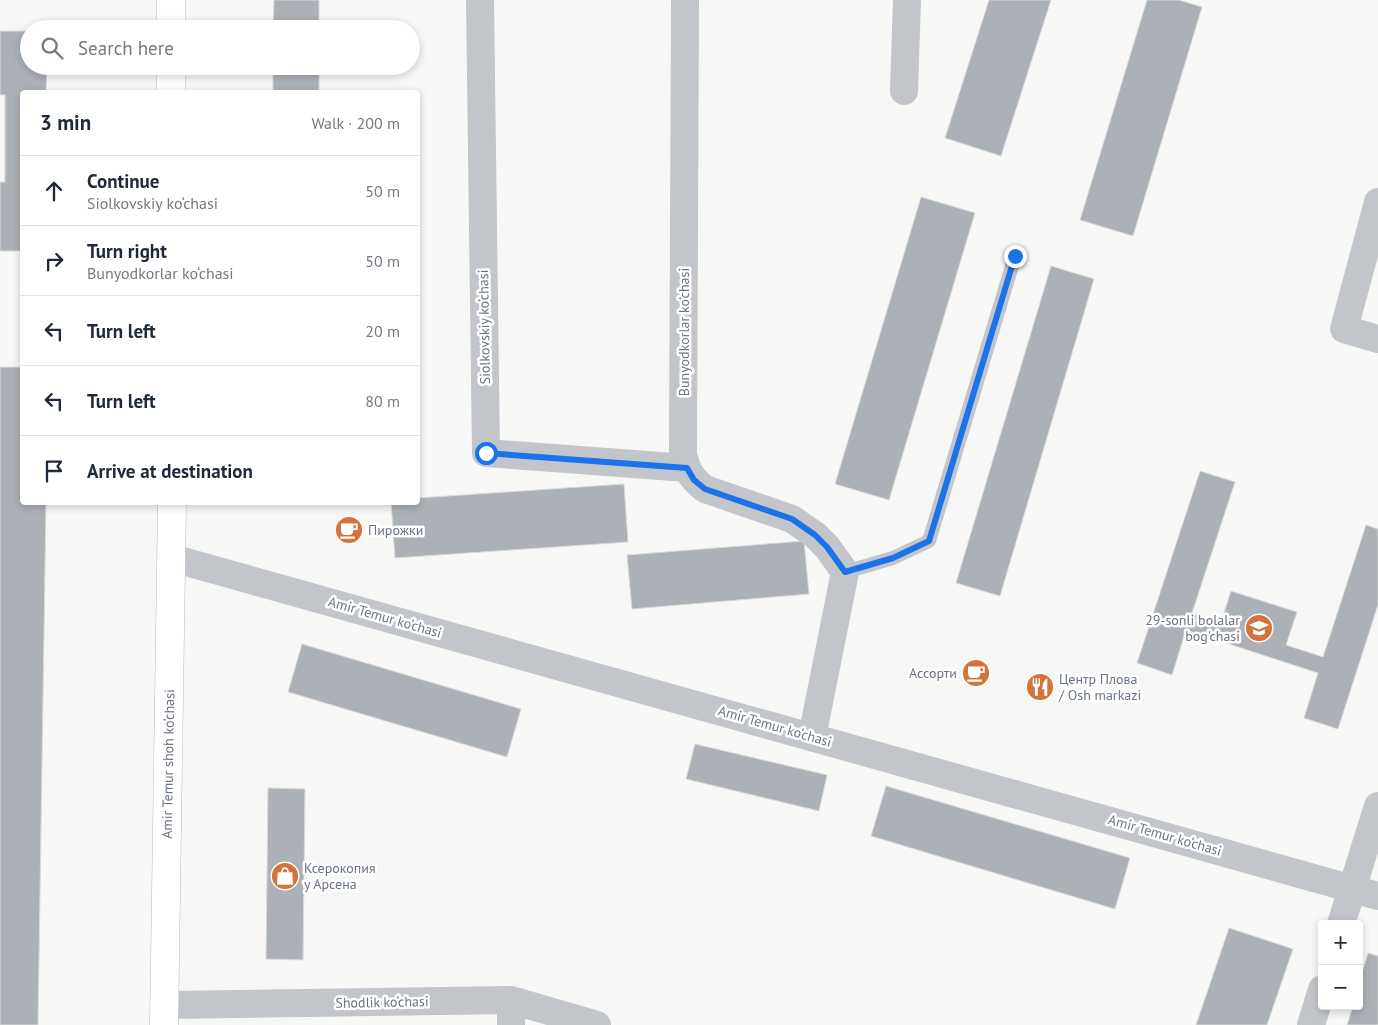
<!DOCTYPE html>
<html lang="en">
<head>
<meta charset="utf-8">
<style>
  body { margin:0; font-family:"PT Sans",sans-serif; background:#f6f6f7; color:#1f2937 }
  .controls { position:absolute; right:15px; bottom:15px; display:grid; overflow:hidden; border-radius:5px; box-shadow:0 2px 8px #0003 }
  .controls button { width:45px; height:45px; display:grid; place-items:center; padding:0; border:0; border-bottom:1px solid #e0e1e3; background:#fff; color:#1f2937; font:25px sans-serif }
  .stop { position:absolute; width:15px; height:15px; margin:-11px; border:4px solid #1a73e8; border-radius:50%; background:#fff }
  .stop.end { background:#1a73e8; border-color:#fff; box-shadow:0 1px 5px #0008 }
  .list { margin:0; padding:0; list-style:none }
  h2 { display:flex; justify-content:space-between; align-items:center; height:65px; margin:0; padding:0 20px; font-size:21px }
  h2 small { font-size:16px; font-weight:400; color:#747a83 }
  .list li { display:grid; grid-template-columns:32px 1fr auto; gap:15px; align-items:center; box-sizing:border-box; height:70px; padding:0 20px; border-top:1px solid #e0e1e3 }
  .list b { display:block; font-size:19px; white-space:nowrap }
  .list p { margin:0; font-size:16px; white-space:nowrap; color:#747a83 }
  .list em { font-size:16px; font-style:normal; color:#747a83 }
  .icon { flex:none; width:28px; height:28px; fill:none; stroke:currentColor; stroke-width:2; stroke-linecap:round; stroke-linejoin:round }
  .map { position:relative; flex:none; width:1378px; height:1025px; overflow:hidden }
  .search { position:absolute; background:#fff; box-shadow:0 2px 8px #0003; left:20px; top:20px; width:400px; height:55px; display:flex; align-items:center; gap:12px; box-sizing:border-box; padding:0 18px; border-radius:28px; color:#747a83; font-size:19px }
  .panel { position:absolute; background:#fff; box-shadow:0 2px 8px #0003; left:20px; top:90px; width:400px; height:415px; border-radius:5px }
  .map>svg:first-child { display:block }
  .building { fill:#acb1b7; stroke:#d9d9d8 }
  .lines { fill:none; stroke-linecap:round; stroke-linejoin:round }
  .secondary-casing { stroke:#b7babf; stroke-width:29 }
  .lane { stroke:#c2c5c9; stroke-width:14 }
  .street { stroke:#c2c5c9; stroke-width:28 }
  .secondary { stroke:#fff; stroke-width:28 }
  .route { stroke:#1a73e8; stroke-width:6 }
  .labels { text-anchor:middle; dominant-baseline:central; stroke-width:5; stroke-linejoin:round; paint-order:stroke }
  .street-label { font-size:14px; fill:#6a7483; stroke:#fff }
  .poi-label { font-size:14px; fill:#6a7483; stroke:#fff; text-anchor:start }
</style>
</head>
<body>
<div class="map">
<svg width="1378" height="1025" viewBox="0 0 1378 1025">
  <rect width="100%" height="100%" fill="#f7f8f6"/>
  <path class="building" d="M 274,0 L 319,0 L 319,29 L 273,29 Z
    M 989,0 L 1051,0 L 1001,156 L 945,138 Z
    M 1147,0 L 1179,0 L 1202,7 L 1133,236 L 1080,220 Z
    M 0,31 L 29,31 L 29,66 L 47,66 L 46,92 L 22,92 L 22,251 L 0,251 L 0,182 L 5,182 L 5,95 L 0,95 Z
    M 273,66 L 319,66 L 319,92 L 273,92 Z
    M 921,197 L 975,213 L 889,500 L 835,484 Z
    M 1051,266 L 1094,279 L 1000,596 L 956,583 Z
    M 0,367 L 22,367 L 22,502 L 46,502 L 38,1025 L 0,1025 Z
    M 1200,471 L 1235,482 L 1192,613 L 1221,622 L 1231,591 L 1297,612 L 1286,645 L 1323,657 L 1366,525 L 1378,529 L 1378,605 L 1338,729 L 1304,718 L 1318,673 L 1186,630 L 1172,675 L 1137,663 Z
    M 624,484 L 628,542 L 395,558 L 391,502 L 418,502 L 418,498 Z
    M 804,541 L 809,594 L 632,609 L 627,555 Z
    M 302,644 L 521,709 L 507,757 L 288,692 Z
    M 695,744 L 827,775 L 819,811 L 686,779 Z
    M 886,786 L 1130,858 L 1115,909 L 871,836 Z
    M 268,788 L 305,789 L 303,960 L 266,959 Z
    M 1229,928 L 1293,949 L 1267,1025 L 1196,1025 Z
    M 1368,953 L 1378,956 L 1378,1025 L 1347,1025 L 1353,1006 L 1359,1006 L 1359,983 Z"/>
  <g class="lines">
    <defs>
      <path id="secondary" d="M 171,0 L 171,29
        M 171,66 L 171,92
        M 164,1025 L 172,502"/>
    </defs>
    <use href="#secondary" class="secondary-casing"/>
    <path class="lane" d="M 845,572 L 893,558 L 929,541 L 1015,256"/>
    <path class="street" d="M 480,0 L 486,453 L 687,468
      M 685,0 L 683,454 C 687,471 691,478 705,489 L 792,519 L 815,535 L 827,547 L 845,572 L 812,737
      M 904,91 L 907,0
      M 1378,202 L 1344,329 L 1378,339
      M 172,558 L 1378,896
      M 1341,924 L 1378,806
      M 511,1000 L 511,1025
      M 164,1005 L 511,1000 L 597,1025
      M 1311,1025 L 1322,989"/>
    <use href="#secondary" class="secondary"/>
  </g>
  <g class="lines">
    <path class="route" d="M 486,453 L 687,468 L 694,480 L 705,489 L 792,519 L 815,535 L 827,547 L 845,572 L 893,558 L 929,541 L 1015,256"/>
  </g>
  <defs>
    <symbol id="cafe-disc" viewBox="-11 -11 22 22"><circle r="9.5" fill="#d2743c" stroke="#fff"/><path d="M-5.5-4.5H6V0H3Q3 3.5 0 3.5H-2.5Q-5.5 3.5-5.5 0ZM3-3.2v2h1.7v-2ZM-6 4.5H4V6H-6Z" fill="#fff"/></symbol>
    <symbol id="school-disc" viewBox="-11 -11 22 22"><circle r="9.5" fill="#d2743c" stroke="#fff"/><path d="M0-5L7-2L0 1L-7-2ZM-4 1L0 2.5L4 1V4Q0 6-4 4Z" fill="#fff"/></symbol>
    <symbol id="restaurant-disc" viewBox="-11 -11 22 22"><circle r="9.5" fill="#d2743c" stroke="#fff"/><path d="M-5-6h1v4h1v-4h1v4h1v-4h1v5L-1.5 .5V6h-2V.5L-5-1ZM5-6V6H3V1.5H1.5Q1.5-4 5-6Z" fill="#fff"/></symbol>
    <symbol id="shop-disc" viewBox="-11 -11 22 22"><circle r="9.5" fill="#d2743c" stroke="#fff"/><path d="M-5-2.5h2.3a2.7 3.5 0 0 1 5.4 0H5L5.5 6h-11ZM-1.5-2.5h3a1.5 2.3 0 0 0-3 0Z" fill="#fff"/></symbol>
  </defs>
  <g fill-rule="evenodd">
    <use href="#cafe-disc" x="333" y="514" width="32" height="32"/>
    <use href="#school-disc" x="1243" y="612" width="32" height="32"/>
    <use href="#cafe-disc" x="960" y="657" width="32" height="32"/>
    <use href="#restaurant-disc" x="1024" y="671" width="32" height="32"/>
    <use href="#shop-disc" x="269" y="860" width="32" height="32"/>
  </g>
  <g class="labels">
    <g class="street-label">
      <text transform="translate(484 327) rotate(-91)">Siolkovskiy ko‘chasi</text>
      <text transform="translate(684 332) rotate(-90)">Bunyodkorlar ko‘chasi</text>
      <text transform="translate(385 617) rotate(16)">Amir Temur ko‘chasi</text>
      <text transform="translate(775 726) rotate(16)">Amir Temur ko‘chasi</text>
      <text transform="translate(168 764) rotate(-89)">Amir Temur shoh ko‘chasi</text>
      <text transform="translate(1165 835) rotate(16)">Amir Temur ko‘chasi</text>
      <text transform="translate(382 1002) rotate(-1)">Shodlik ko‘chasi</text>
    </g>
    <g class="poi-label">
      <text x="368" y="530">Пирожки</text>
      <text x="1240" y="620" text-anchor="end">29-sonli bolalar<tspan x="1240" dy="16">bog'chasi</tspan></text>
      <text x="957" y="673" text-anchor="end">Ассорти</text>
      <text x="1059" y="679">Центр Плова<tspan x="1059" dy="16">/ Osh markazi</tspan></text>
      <text x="304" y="868">Ксерокопия<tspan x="304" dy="16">у Арсена</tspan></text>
    </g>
  </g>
</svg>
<div class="controls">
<button>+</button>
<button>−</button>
</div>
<div class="stop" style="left:486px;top:453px"></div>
<div class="stop end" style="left:1015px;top:256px"></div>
<div class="search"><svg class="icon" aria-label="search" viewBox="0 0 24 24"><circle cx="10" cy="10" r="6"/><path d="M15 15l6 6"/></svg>Search here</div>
<section class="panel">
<h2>3 min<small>Walk · 200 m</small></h2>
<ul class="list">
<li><svg class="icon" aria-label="ahead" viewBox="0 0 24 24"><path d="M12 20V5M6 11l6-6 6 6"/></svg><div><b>Continue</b><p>Siolkovskiy ko‘chasi</p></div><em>50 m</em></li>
<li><svg class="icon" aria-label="right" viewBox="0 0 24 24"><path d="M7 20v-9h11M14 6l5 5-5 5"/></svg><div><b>Turn right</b><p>Bunyodkorlar ko‘chasi</p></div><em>50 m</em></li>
<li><svg class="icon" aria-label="left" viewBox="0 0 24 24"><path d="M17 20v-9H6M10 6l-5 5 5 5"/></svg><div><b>Turn left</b></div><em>20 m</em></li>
<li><svg class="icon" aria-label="left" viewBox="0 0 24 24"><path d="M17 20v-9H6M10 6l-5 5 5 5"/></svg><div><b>Turn left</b></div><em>80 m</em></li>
<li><svg class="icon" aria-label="arrive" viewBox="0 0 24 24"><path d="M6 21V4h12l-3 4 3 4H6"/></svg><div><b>Arrive at destination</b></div></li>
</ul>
</section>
</div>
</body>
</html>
